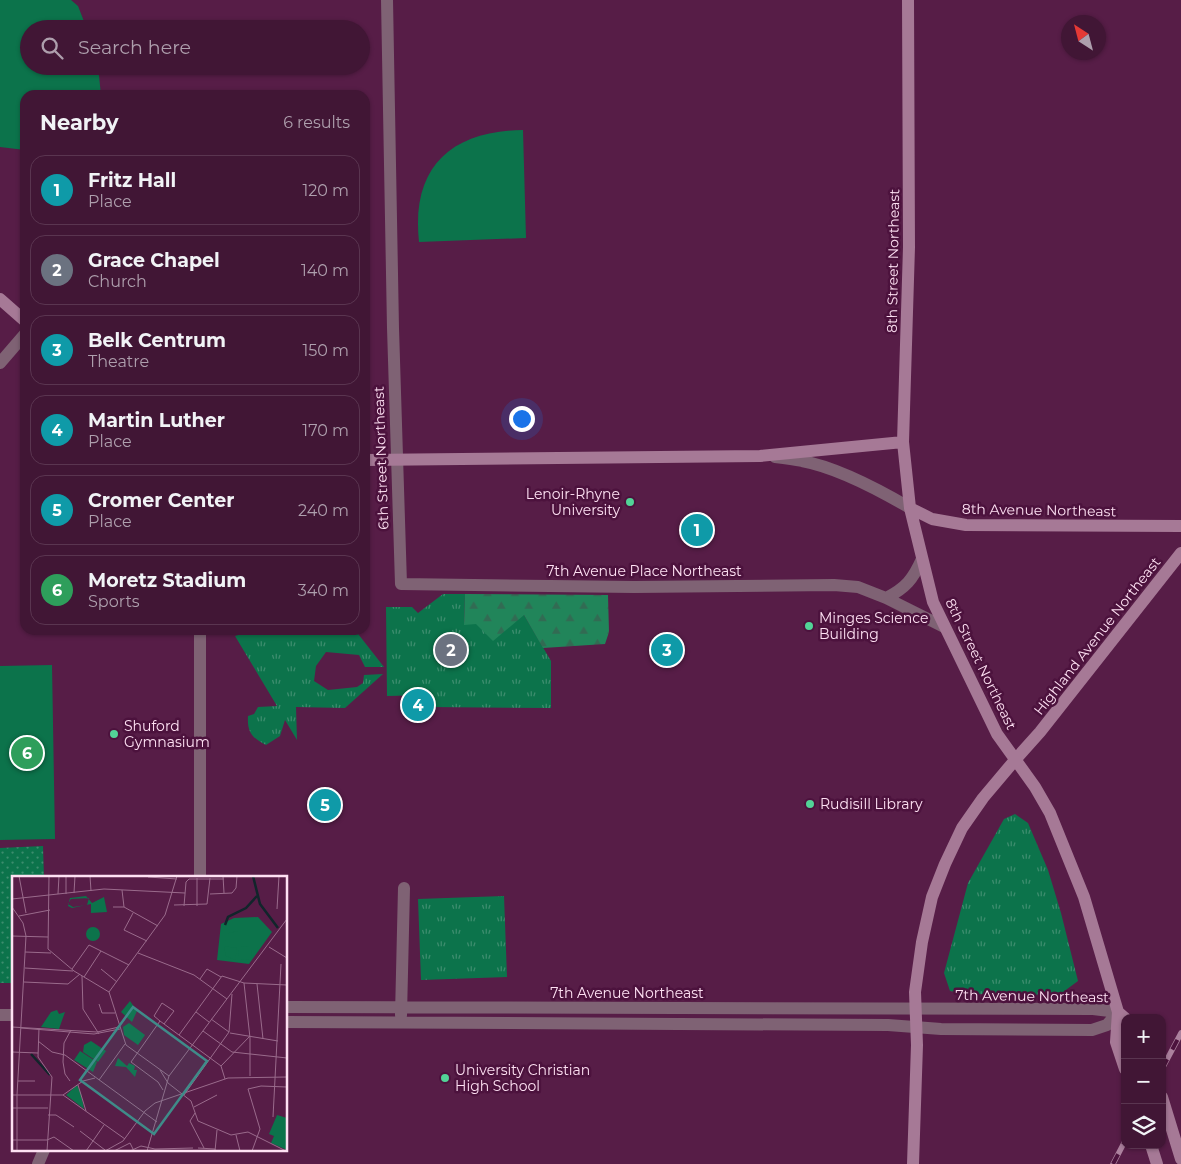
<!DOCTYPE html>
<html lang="en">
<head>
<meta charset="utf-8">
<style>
  body { margin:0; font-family:Montserrat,sans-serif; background:#4c2341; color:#f1f3f6 }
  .controls { position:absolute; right:15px; bottom:15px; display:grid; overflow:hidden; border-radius:10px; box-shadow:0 1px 4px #0004 }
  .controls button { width:45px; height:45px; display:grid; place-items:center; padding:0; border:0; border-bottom:1px solid #5a3550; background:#411635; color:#f1f3f6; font:25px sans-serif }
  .compass { position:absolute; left:1061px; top:15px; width:45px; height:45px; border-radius:50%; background:#411635; box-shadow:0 1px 4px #0004; rotate:324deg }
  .you { position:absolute; left:521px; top:418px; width:18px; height:18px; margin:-12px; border:4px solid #fff; border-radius:50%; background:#1a73e8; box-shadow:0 0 0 8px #1a73e833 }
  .badge { display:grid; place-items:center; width:32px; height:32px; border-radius:50%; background:#8bbbb9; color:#fff; font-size:16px; font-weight:700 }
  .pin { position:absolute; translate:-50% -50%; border:2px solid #fff; box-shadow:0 1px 5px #0006 }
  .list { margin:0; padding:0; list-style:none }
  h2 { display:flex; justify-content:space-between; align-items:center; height:65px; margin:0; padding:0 20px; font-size:21px }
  h2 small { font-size:16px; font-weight:400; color:#ae9fad }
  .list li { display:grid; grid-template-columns:32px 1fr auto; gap:15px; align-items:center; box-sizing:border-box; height:70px; margin:0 10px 10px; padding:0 10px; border:1px solid #5a3550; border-radius:15px }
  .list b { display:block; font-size:19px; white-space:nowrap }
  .list p { margin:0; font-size:16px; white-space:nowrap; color:#ae9fad }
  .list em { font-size:16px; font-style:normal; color:#ae9fad }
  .icon { flex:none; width:28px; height:28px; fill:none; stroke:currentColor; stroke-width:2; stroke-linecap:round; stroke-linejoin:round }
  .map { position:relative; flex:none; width:1181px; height:1164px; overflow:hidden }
  .search { position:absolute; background:#411635; box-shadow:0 1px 4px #0004; left:20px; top:20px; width:350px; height:55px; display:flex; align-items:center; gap:12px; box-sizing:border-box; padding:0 18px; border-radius:28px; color:#ae9fad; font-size:19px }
  .panel { position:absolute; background:#411635; box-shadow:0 1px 4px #0004; left:20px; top:90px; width:350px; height:545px; border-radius:15px }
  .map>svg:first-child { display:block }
  .grass { fill:url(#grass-tufts) }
  .forest { fill:url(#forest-firs) }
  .park { fill:url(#park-dots) }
  .pitch { fill:#0c734b }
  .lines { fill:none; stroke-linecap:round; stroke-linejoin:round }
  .street { stroke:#7f6274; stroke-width:12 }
  .secondary { stroke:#a67996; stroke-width:12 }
  .rail-casing { stroke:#ac819e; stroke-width:5.5 }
  .rail { stroke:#4c123d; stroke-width:4; stroke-dasharray:11; stroke-linecap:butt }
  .poi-dot { fill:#52d397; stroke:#4c123d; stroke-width:2 }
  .labels { text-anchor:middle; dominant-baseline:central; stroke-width:5; stroke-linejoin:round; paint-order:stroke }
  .street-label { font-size:14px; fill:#fee1f3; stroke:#4c123d }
  .poi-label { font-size:14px; fill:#fee1f3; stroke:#4c123d; text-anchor:start }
  .inset-river { fill:none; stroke:#11252b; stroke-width:2.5 }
  .inset-road { fill:none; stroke:#9a6b8c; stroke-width:1 }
  .view { fill:#3f8b89; fill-opacity:0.15; stroke:#3f8b89; stroke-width:2.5 }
  .inset-edge { fill:none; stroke:#fee1f3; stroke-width:2.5 }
</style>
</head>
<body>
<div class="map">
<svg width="1181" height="1164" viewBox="0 0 1181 1164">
  <defs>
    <pattern id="grass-tufts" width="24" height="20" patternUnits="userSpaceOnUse" patternTransform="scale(1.25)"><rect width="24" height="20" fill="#0c734b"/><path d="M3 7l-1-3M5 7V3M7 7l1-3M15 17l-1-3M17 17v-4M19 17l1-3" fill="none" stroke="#3d8d6e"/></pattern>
    <pattern id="forest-firs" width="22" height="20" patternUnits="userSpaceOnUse" patternTransform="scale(1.25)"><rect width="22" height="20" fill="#21855a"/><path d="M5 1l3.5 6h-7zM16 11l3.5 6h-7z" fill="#326b53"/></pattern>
    <pattern id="park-dots" width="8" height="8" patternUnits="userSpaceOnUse" patternTransform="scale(1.25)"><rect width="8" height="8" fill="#0c734b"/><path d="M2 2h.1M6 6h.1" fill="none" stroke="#3d8d6e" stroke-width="1.8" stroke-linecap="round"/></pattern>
  </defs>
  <rect width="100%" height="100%" fill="#571d47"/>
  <path class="grass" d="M 443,594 L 465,594 L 464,624 L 524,615 L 551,661 L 551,708 L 429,707 L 429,695 L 387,696 L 386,607 L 412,607 L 418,613 Z
    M 254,630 L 355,630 L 384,667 L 365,667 L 359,655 L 326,652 L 316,666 L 314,681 L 328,690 L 357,687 L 363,683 L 364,675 L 383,674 L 345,708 L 296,707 L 297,740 L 285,720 L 280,736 L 266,745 C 252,738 247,732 248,716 L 254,714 L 258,707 L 277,706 L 235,636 Z
    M 1015,814 L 1028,823 L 1048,870 L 1061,913 L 1078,981 L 1059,995 L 968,994 L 950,991 L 944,973 L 968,883 L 1004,819 Z
    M 504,896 L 507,977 L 421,980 L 418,899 Z"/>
  <path class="forest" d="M 465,594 L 608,595 L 609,632 L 605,644 L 543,648 L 524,615 L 493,641 L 476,624 L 464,625 Z"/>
  <path class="park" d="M 43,846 L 44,878 L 14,878 L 14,983 L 0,983 L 0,848 Z"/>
  <path class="pitch" d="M 0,0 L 71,0 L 78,6 L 87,29 L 29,29 L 29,66 L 98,66 L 101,95 L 25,95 L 25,150 L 0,147 Z
    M 523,130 L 526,238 L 419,242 C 411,167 451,131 523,130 Z
    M 52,665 L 55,839 L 0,840 L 0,666 Z"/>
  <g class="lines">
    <path class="street" d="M 387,0 L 393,328 L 401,584 L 634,587 L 834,585 L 858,587 L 886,598 L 944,627
      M 0,363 L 25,334
      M 775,457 C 784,458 793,459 802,461 C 835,467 881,491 910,508
      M 886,598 C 906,588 913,579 922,559
      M 200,878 L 200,630
      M 286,1007 L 1093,1009 L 1118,1012
      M 0,1015 L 14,1015
      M 401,1015 L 404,888
      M 286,1022 L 888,1025 L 941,1029 L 1092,1030 L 1107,1025 L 1118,1012
      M 38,1164 L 44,1150"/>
    <path class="secondary" d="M 908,0 L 909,247 L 903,442 L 910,508 L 933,602 L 997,734 L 1035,787 L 1050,813 L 1084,897 L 1118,1012 L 1125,1018
      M 0,299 L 25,321
      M 365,460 L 760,456 L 903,442
      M 910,508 L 932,519 L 966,525 L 1181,526
      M 1118,1012 L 1116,1042 L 1125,1069
      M 1162,1097 L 1181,1159
      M 1151,1145 L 1157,1164
      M 913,1164 L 917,1045 L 915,992 L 922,942 L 932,897 L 945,864 L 962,828 L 983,798 L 1015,760 L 1040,732 L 1181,553"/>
    <defs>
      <path id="rail" d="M 1162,1069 L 1181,1033
        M 1113,1164 L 1125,1141"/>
    </defs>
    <use href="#rail" class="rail-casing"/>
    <use href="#rail" class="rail"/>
  </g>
  <g class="poi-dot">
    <circle cx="630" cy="502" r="5"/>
    <circle cx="809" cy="626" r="5"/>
    <circle cx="114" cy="734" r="5"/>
    <circle cx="810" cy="804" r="5"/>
    <circle cx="445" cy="1078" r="5"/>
  </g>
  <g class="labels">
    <g class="street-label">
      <text transform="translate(893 261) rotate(-89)">8th Street Northeast</text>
      <text transform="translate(381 458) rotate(-92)">6th Street Northeast</text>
      <text transform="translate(1039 510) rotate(1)">8th Avenue Northeast</text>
      <text x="644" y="571">7th Avenue Place Northeast</text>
      <text transform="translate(1097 636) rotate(-52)">Highland Avenue Northeast</text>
      <text transform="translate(981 664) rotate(64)">8th Street Northeast</text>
      <text x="627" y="993">7th Avenue Northeast</text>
      <text transform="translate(1032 996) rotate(1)">7th Avenue Northeast</text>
    </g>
    <g class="poi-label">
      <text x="620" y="494" text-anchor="end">Lenoir-Rhyne<tspan x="620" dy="16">University</tspan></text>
      <text x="819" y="618">Minges Science<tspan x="819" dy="16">Building</tspan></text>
      <text x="124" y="726">Shuford<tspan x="124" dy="16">Gymnasium</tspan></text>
      <text x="820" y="804">Rudisill Library</text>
      <text x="455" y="1070">University Christian<tspan x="455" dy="16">High School</tspan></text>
    </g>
  </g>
  <g transform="translate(12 876)">
    <rect width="275" height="275" fill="#571d47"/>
    <path d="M 106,182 L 115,190 L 117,187 L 123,190 L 122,194 L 125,194 L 123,201 L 114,191 L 103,190 Z" fill="#0c734b"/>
    <path d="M 246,41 L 260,56 L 237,88 L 205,84 L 209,48 L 222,42 ZM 45,134 L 47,138 L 53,136 L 47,153 L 29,151 L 39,136 ZM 68,175 L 85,186 L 81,196 L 62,184 ZM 65,209 L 69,217 L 72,233 L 54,219 ZM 265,239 L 275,242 L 275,274 L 259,267 L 262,260 L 257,258 Z" fill="#0c734b"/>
    <path d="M 74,20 L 80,27 L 92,21 L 95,36 L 79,37 L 79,28 L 60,32 L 56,30 L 58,22 ZM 77,22 L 75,29 L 61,31 L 56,28 L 59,23 ZM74 58a7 7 0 1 1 14 0a7 7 0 1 1-14 0ZM 226,55 L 226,67 L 212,67 L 217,57 ZM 212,70 L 225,72 L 223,84 L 214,80 ZM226 77a7 7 0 1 1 14 0a7 7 0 1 1-14 0ZM 118,125 L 125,135 L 120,146 L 109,136 ZM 117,147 L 133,159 L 126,169 L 112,159 L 111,151 ZM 79,165 L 94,175 L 86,186 L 71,176 L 72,169 Z" fill="#0c734b" fill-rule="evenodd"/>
    <path class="inset-river" d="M 241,0 L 248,28 L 266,52M 213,49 L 216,41 L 234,32 L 245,20M 19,178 L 38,199"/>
    <path class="inset-road" d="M 7,0 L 14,37M 37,0 L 36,73 L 62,95 L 97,116M 78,0 L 79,15M 211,0 L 212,17M 136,1 L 165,3M 177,3 L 212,3M 110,14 L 112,31M 62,17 L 63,0M 46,18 L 47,0M 54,18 L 54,0M 198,18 L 220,17 L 224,12 L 225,0M 0,23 L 92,13 L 173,17M 162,29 L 195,28 L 198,2M 172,30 L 174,6 L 177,3M 185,30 L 185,2M 0,31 L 11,47 L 14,60 L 5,219 L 5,275M 101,31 L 112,31 L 146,50M 265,33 L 267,0M 121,37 L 112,54 L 135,65M 7,40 L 38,34M 0,60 L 36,61M 257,71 L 275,82M 13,76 L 39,77M 126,77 L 182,99 L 215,123M 13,92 L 61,95M 60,93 L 77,69 L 117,89M 89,93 L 105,106M 70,100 L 71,133 L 87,158M 72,101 L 89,75M 188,103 L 195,93 L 209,101M 12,106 L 56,108 L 68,98M 232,107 L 238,162 L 238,200M 245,108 L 251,163M 97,116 L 153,39 L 165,0M 97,116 L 114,169 L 157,200M 87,128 L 90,137 L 103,137M 184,136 L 197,146M 199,143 L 217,156M 148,145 L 119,186 L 146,206 L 151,214M 152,148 L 162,135 L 150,127 L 142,140 L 148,145 L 209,190 L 213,203M 0,151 L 85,156 L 107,151M 9,152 L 82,158 L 108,153M 27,152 L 26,181 L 40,201 L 35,275M 191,155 L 220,176 L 275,182M 218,157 L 266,165M 167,159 L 210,100 L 232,107 L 275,109M 26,165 L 40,176 L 53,179 L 145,246M 0,176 L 26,177M 209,190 L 238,160M 148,194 L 156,207 L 179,225 L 186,245 L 219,259 L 236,256 L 274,275M 87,204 L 113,168M 6,205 L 23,205M 58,205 L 53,198 L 51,186 L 52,167 L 59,154M 66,209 L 74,235M 0,219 L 51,219 L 113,263M 51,219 L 71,205 L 83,202M 172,219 L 217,156 L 220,118M 182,231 L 205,219M 0,232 L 36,232M 183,237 L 178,245 L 192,272M 36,239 L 44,239 L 62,251M 261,241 L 269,88M 68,255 L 93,274M 224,259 L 228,275M 0,264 L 35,264 L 42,261 L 62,275M 186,272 L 203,273M 74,275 L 92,249M 93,275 L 111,265 L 133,235 L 143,227 L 216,202 L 275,201M 102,275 L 118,267 L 121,273M 118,275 L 129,270 L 143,273 L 181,272M 135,275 L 157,200 L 275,43M 203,275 L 205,254M 240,275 L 248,253 L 236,213 L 249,210 L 275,211"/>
    <path class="view" d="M 121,131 L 195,185 L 142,258 L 68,204 Z"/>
    <rect width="275" height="275" class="inset-edge"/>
  </g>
</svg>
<div class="controls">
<button>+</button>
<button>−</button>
<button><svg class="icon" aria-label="layers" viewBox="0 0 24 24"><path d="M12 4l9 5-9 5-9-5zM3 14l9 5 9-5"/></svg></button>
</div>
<svg class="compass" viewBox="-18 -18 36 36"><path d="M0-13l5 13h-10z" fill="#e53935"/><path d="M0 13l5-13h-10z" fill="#ae9fad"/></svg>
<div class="you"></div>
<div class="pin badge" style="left:697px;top:530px;background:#0f9aa8">1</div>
<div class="pin badge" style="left:451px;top:650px;background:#6b7280">2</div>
<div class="pin badge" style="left:667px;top:650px;background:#0f9aa8">3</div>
<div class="pin badge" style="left:418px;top:705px;background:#0f9aa8">4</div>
<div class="pin badge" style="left:325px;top:805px;background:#0f9aa8">5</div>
<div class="pin badge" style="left:27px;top:753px;background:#2e9e5b">6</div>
<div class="search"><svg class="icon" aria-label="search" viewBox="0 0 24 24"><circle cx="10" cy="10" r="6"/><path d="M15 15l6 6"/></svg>Search here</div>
<section class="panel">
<h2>Nearby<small>6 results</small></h2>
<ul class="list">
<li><span class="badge" style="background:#0f9aa8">1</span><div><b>Fritz Hall</b><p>Place</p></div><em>120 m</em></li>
<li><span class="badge" style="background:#6b7280">2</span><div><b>Grace Chapel</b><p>Church</p></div><em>140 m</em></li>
<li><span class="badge" style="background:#0f9aa8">3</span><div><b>Belk Centrum</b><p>Theatre</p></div><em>150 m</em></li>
<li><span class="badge" style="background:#0f9aa8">4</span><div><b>Martin Luther</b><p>Place</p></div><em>170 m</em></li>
<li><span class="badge" style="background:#0f9aa8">5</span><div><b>Cromer Center</b><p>Place</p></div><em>240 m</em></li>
<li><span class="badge" style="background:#2e9e5b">6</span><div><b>Moretz Stadium</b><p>Sports</p></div><em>340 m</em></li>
</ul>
</section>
</div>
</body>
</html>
